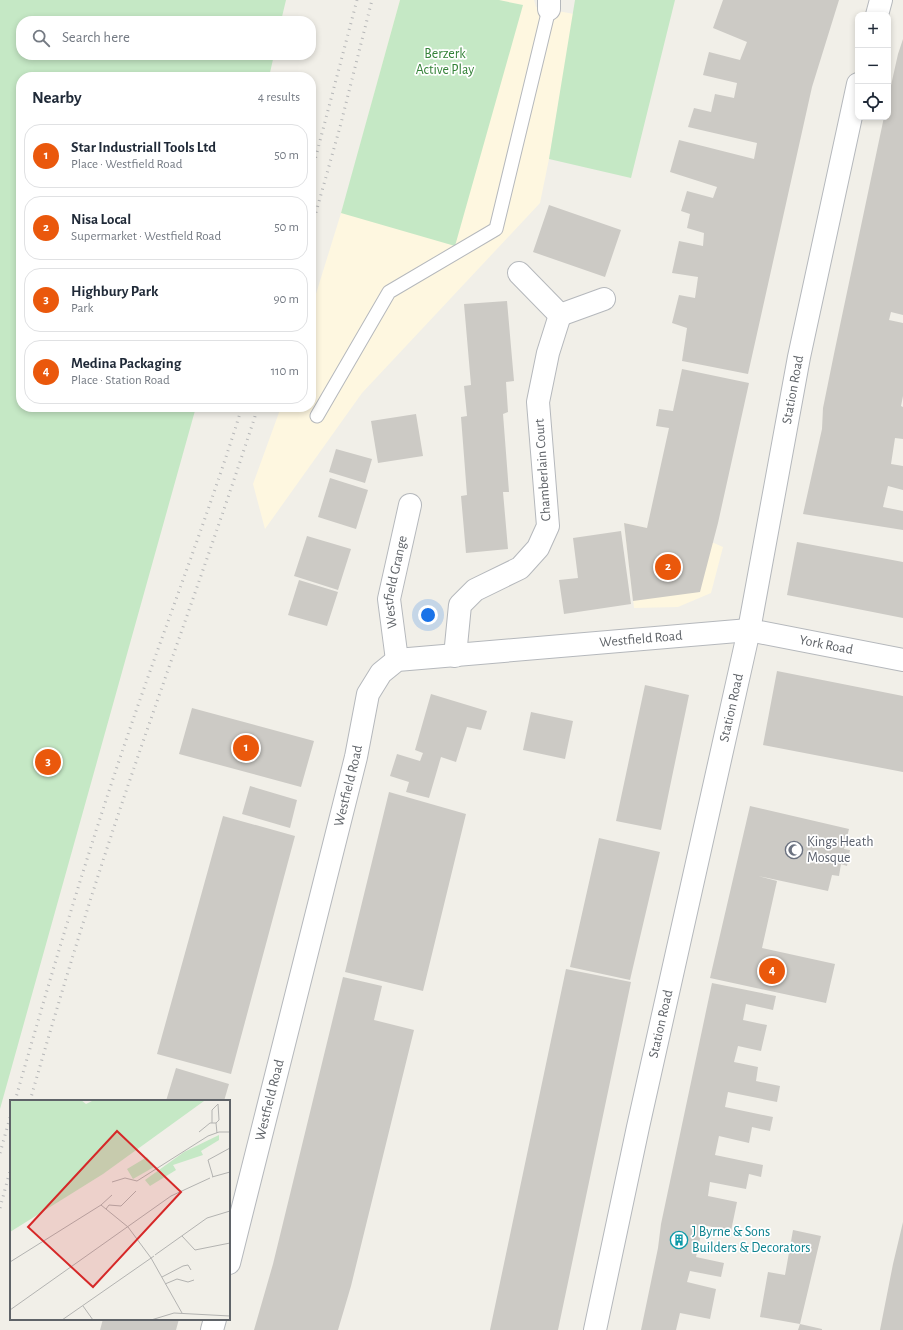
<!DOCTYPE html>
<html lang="en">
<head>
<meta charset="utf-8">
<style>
  body { margin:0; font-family:"Alegreya Sans",sans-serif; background:#f2f2f3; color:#1f2937 }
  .controls { position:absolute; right:12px; top:12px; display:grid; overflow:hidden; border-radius:8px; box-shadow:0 2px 6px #0003 }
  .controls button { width:36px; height:36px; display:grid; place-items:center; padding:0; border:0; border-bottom:1px solid #e0e1e3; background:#fff; color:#1f2937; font:20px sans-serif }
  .you { position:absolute; left:428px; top:615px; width:14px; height:14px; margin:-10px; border:3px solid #fff; border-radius:50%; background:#1a73e8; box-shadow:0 0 0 6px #1a73e833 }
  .badge { display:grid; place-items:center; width:26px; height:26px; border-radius:50%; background:#ea580c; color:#fff; font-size:13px; font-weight:700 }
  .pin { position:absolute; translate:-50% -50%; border:2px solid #fff; box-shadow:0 1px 4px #0006 }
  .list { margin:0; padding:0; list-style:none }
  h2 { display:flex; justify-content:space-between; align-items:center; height:52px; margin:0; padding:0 16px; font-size:17px }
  h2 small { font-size:13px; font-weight:400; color:#747a83 }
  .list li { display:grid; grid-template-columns:26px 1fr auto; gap:12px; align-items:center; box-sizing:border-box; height:64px; margin:0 8px 8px; padding:0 8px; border:1px solid #e0e1e3; border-radius:16px }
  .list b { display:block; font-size:15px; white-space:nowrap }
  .list p { margin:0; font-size:13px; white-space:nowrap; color:#747a83 }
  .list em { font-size:13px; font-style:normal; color:#747a83 }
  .icon { flex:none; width:22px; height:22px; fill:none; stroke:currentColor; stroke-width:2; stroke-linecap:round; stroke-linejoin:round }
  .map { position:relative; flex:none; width:903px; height:1330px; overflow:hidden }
  .search { position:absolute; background:#fff; box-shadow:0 2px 6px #0003; left:16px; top:16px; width:300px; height:44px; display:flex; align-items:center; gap:10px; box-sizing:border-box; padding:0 14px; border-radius:16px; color:#747a83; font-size:15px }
  .panel { position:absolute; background:#fff; box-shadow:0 2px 6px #0003; left:16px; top:72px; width:300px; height:340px; border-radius:16px }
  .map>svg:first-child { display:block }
  .commercial { fill:#fef7e0 }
  .green { fill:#c5e8c5 }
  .building { fill:#cccac5 }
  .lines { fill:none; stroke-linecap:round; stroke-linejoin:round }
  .service-casing { stroke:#b5b8bc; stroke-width:15 }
  .minor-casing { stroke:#b5b8bc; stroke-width:24 }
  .service { stroke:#fff; stroke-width:13 }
  .minor { stroke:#fff; stroke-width:22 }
  .rail { stroke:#b6b7b8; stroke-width:3; stroke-dasharray:1 5; stroke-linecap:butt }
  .labels { text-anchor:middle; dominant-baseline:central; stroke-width:3.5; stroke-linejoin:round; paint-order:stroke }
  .park-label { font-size:14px; fill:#348238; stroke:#fff }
  .street-label { font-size:14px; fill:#5f6368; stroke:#fff }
  .worship-label { font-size:14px; fill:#5b616d; stroke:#fff; text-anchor:start }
  .culture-label { font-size:14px; fill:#0d838f; stroke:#fff; text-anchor:start }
  .inset-road { fill:none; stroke:#b3b3b1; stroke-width:1 }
  .view { fill:#d62828; fill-opacity:0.15; stroke:#d62828; stroke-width:2 }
  .inset-edge { fill:none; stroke:#5f6368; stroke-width:2 }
</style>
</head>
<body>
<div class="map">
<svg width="903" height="1330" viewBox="0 0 903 1330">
  <rect width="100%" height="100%" fill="#f1efe8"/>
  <path class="commercial" d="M 400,0 L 534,0 L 536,7 L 574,14 L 549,159 L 540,203 L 362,393 L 265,529 L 253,484 L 281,407 L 311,407 L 311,310 L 346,197 Z
    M 624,523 L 714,543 L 723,547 L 711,593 L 678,607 L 634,608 Z"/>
  <path class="green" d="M 0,0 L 286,0 L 281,21 L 21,21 L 21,55 L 274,55 L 269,77 L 21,77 L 21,407 L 196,407 L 0,1109 Z
    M 400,0 L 499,0 L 523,5 L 455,246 L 341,213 Z
    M 575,0 L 675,0 L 631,178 L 549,159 Z"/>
  <path class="building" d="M 723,0 L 839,0 L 812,87 L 748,374 L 682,361 L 687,328 L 672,323 L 679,295 L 695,298 L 698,277 L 672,273 L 679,241 L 703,246 L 704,233 L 687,228 L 690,214 L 681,211 L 687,191 L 713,198 L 717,187 L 670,172 L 679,140 L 754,159 L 757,143 L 688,127 L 694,108 L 711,112 L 715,94 L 734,98 L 737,83 L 703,75 L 709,52 L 740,60 L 747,42 L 713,28 Z
    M 903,39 L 903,315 L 891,312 L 889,320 L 903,323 L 903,396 L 901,406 L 903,407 L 903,439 L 895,438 L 891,464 L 903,466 L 903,490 L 888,486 L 883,507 L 903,511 L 903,530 L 803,514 L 822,429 L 823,408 L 835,349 L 884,117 L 888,117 L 888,99 L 898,54 Z
    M 549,205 L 621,230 L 605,277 L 533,252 Z
    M 507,301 L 514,381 L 506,382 L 508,412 L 503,414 L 509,492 L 503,492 L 508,549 L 466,553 L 461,496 L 467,495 L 461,417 L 467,416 L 464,386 L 471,385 L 464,304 Z
    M 682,369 L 749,383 L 718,523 L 700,592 L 633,601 L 624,523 L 647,528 L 669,428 L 656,426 L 659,409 L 673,411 Z
    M 416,414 L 423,456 L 378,463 L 371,421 Z
    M 336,449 L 372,459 L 365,483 L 329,472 Z
    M 330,478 L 368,490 L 356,529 L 318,517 Z
    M 621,531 L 631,604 L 564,614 L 559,580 L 578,578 L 573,538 Z
    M 307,536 L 351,549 L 338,590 L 294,576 Z
    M 797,542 L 903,562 L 903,618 L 787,595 Z
    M 299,580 L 338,592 L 327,626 L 288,615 Z
    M 777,671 L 903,696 L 903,772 L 763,745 Z
    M 645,685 L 689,695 L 661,830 L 616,821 Z
    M 431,694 L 487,711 L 481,730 L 467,727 L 456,762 L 441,757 L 429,798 L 406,792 L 409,782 L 390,776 L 397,754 L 420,761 L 423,753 L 415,750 Z
    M 192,708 L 314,741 L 301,787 L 179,754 Z
    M 531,712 L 573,721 L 565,759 L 523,750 Z
    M 250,786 L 297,800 L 290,828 L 242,814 Z
    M 389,792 L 466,814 L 423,991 L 345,972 Z
    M 750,806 L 849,829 L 844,849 L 850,850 L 847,866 L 841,864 L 839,876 L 832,875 L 828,891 L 758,876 L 777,881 L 762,948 L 835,964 L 826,1003 L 710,978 Z
    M 223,816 L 295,836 L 231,1074 L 157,1054 Z
    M 599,838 L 660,852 L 630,980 L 570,967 Z
    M 566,969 L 631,982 L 558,1330 L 490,1330 Z
    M 343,977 L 382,986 L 374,1020 L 414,1030 L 351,1286 L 338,1330 L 254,1330 L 273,1264 Z
    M 712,983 L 776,996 L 773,1010 L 746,1004 L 743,1020 L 767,1025 L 761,1051 L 738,1046 L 734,1062 L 758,1067 L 756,1081 L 780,1086 L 777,1102 L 728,1092 L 725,1107 L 773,1117 L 770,1131 L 752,1127 L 749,1143 L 719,1136 L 715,1155 L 763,1165 L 761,1177 L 749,1174 L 746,1189 L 710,1182 L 708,1196 L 737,1202 L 731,1231 L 703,1225 L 696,1257 L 724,1263 L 721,1277 L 690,1271 L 687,1282 L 716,1289 L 710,1319 L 680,1313 L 676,1330 L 641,1330 L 658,1248 L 661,1224 Z
    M 176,1068 L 229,1084 L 224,1101 L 166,1101 Z
    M 903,1222 L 903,1330 L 880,1330 L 893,1264 Z
    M 793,1230 L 821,1236 L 800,1324 L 760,1317 L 768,1272 L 785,1275 Z
    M 103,1319 L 179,1319 L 176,1330 L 100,1330 Z
    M 800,1324 L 822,1329 L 822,1330 L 798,1330 Z"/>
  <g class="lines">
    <defs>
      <path id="service" d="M 317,416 L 389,292 L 496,229 L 549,9"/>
      <g id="minor">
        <path d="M 549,0 L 549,9"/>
        <path d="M 877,15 L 881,0"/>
        <path d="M 519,273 L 560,315 L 604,299"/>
        <path d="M 455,656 L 460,605 L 475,590 L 520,568 L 538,548 L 548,526 L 538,402 L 548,353 L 560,315"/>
        <path id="s1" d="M 397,660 L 389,599 L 410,505"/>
        <path id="s2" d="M 229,1263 L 356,757 L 368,694 L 381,673 L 397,660 L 749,630 L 903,660"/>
        <path d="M 212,1330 L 215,1319"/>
        <path id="s3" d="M 595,1330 L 638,1127 L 749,630 L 799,357 L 858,84"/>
      </g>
    </defs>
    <use href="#service" class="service-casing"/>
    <use href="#minor" class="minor-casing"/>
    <use href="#service" class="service"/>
    <use href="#minor" class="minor"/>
    <path class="rail" d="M 311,175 L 357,0
      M 311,230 L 340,127 L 372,0
      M 15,1101 C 49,981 85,861 125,743 C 163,631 207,520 242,407
      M 30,1101 C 62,989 96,878 134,768 C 175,648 219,528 258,407
      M 0,1153 L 11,1114
      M 0,1208 L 11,1167"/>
  </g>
  <defs>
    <symbol id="mosque-ring" viewBox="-11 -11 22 22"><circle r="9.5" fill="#fff" stroke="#6b7280" stroke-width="1.5"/><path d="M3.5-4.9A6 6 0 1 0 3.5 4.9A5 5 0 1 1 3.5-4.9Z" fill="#6b7280"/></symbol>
    <symbol id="building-ring" viewBox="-11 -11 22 22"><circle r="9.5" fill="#fff" stroke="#0f9aa8" stroke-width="1.5"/><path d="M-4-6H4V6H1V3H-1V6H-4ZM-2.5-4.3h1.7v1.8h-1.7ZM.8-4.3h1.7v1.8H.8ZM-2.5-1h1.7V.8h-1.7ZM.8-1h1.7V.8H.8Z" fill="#0f9aa8"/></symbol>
  </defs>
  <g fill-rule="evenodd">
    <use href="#mosque-ring" x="784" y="840" width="20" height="20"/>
    <use href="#building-ring" x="669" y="1230" width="20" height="20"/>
  </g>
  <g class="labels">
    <g class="park-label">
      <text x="445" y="54">Berzerk<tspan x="445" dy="16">Active Play</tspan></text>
    </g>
    <g class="street-label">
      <text stroke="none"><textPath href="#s3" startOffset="961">Station Road</textPath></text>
      <text transform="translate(543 470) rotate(-94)">Chamberlain Court</text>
      <text stroke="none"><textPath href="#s1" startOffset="79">Westfield Grange</textPath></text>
      <text stroke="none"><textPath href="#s2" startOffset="876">Westfield Road</textPath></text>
      <text stroke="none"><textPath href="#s2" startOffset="1063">York Road</textPath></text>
      <text stroke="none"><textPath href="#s3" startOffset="637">Station Road</textPath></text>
      <text stroke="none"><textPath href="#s2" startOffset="492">Westfield Road</textPath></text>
      <text stroke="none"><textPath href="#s3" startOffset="313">Station Road</textPath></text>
      <text stroke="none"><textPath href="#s2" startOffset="168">Westfield Road</textPath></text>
    </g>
    <g class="worship-label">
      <text x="807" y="842">Kings Heath<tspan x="807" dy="16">Mosque</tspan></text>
    </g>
    <g class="culture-label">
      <text x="692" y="1232">J Byrne &amp; Sons<tspan x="692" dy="16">Builders &amp; Decorators</tspan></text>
    </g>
  </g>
  <g transform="translate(10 1100)">
    <rect width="220" height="220" fill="#f1efe8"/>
    <path d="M 0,0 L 71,0 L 76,4 L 84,0 L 194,1 L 93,74 L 0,132 ZM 209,35 L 209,40 L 191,51 L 193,55 L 163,65 L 166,70 L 140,86 L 135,80 L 174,52 ZM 137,57 L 144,67 L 123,79 L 117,69 Z" fill="#c5e8c5"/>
    <path class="inset-road" d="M 202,23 L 202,10 L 208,4 L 209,20 L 206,23M 189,32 L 200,23 L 206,23 L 207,33M 202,77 L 220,72M 203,77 L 198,60 L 220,48M 102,82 L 115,78 L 127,81 L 198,36 L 209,32 L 220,32M 91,105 L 102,95M 96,109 L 99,105 L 111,106 L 126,91M 172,136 L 185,150 L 220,143M 145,155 L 197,118 L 220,111M 0,162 L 91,105 L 118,127 L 141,158 L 172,213M 152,177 L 173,166 L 178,165 L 181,170M 155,184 L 167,179 L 178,182 L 184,180M 73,206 L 83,220M 0,210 L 161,96 L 200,78M 52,220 L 144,156M 141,220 L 164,213 L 220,216"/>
    <path class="view" d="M 107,31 L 171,92 L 83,187 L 18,127 Z"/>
    <rect width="220" height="220" class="inset-edge"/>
  </g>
</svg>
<div class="controls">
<button>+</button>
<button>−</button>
<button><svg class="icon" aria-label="locate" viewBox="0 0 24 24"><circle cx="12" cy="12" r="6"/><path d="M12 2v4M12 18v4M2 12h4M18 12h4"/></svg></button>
</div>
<div class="you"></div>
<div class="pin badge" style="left:246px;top:748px">1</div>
<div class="pin badge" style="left:668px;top:567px">2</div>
<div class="pin badge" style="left:48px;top:762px">3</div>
<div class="pin badge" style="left:772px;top:971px">4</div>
<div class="search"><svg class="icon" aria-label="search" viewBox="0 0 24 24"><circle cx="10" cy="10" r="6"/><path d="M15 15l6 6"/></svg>Search here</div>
<section class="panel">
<h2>Nearby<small>4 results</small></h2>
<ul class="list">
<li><span class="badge">1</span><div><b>Star Industriall Tools Ltd</b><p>Place · Westfield Road</p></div><em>50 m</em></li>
<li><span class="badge">2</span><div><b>Nisa Local</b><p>Supermarket · Westfield Road</p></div><em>50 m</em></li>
<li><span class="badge">3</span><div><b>Highbury Park</b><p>Park</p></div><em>90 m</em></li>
<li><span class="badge">4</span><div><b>Medina Packaging</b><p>Place · Station Road</p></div><em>110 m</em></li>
</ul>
</section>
</div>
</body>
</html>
